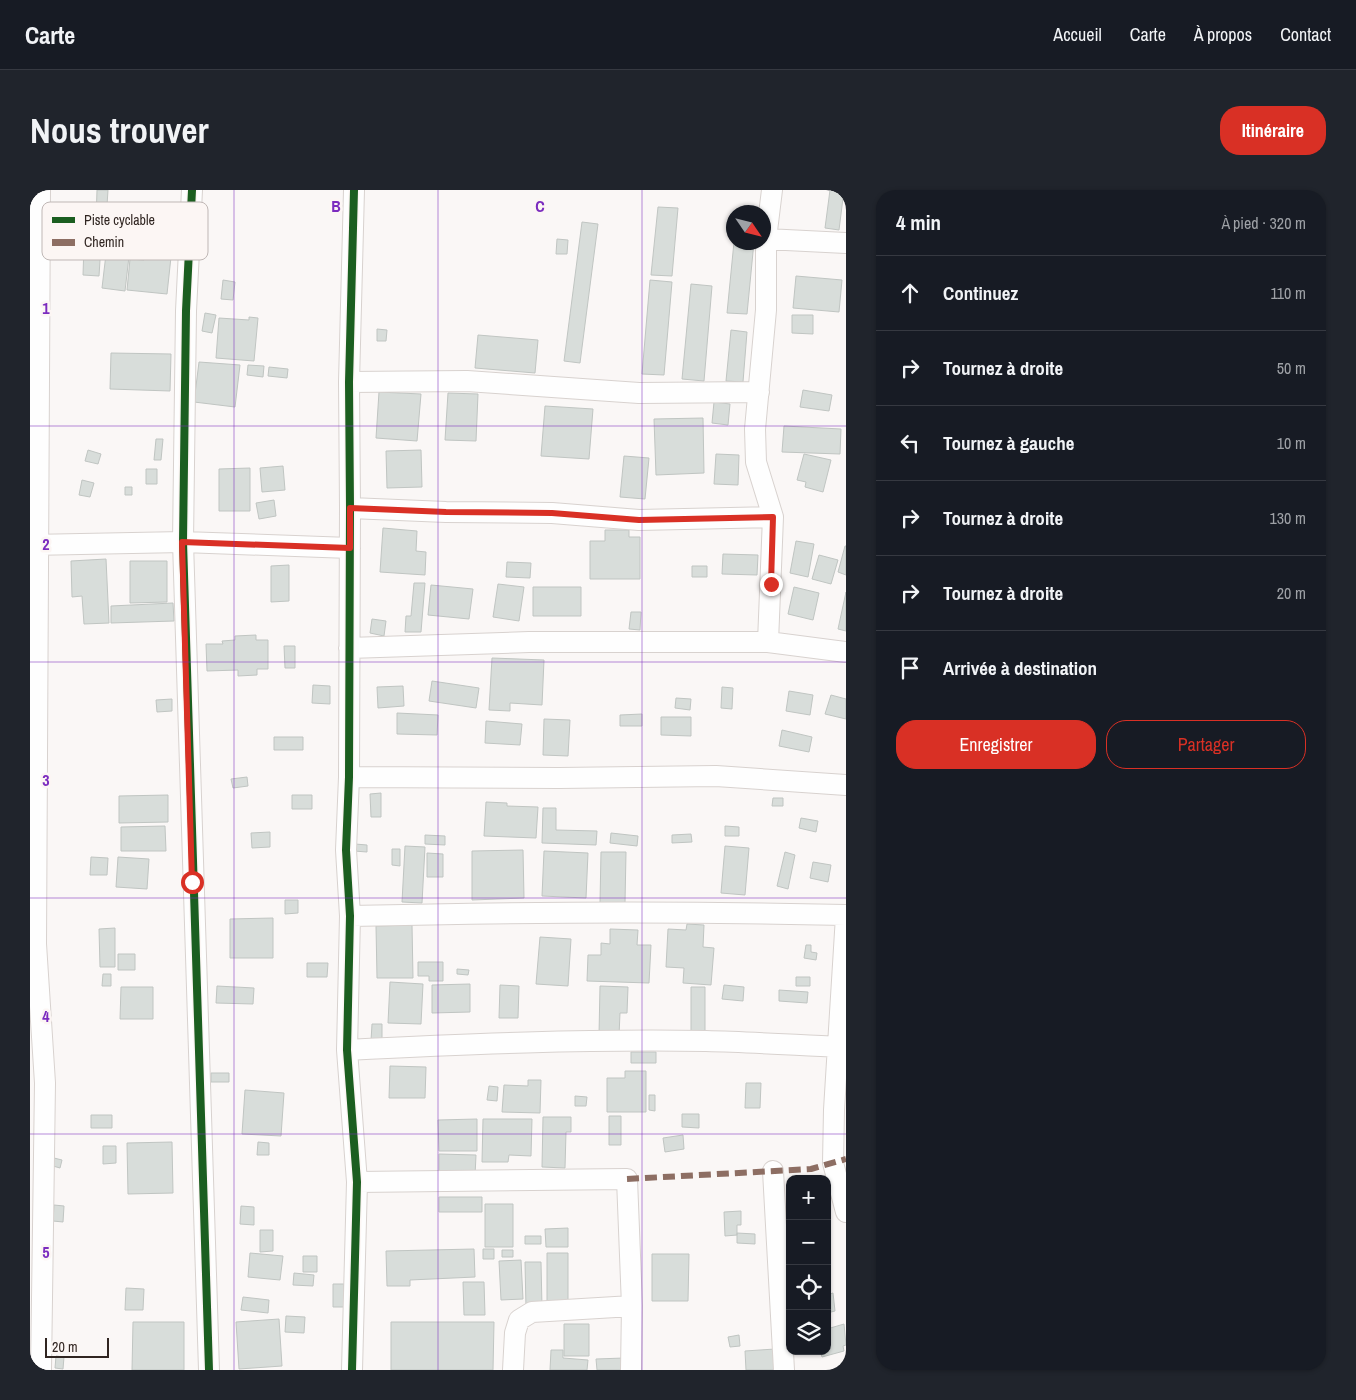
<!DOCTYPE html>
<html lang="fr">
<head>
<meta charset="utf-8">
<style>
  body { margin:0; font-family:"Archivo Narrow",sans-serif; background:#20242c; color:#f1f3f6 }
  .controls { position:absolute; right:15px; bottom:15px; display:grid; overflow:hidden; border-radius:10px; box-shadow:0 1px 4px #0004 }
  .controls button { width:45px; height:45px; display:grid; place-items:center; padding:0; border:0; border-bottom:1px solid #363941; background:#171b24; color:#f1f3f6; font:25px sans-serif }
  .compass { position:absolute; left:696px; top:15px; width:45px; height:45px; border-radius:50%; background:#171b24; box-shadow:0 1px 4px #0004; rotate:125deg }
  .scale { position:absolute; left:15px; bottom:12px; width:64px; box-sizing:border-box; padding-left:5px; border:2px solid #302521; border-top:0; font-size:14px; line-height:18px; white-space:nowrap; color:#302521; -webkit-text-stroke:4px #fcf6f4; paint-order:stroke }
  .stop { position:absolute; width:15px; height:15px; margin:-11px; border:4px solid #d93025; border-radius:50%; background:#fff }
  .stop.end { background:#d93025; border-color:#fff; box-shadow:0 1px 5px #0008 }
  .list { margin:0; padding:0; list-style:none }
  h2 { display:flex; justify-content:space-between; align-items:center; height:65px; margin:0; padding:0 20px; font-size:21px }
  h2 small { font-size:16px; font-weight:400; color:#9ea1a6 }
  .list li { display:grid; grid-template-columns:32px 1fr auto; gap:15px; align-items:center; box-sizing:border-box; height:75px; padding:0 20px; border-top:1px solid #363941 }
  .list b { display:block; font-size:19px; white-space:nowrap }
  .list em { font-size:16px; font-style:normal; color:#9ea1a6 }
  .actions { display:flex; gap:10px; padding:15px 20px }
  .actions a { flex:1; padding:11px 0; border:1px solid #d93025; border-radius:20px; text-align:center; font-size:18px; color:#d93025 }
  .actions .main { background:#d93025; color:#fff }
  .icon { flex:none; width:28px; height:28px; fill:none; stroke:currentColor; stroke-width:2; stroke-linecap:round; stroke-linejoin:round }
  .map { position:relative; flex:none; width:816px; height:1180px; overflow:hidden; border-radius:20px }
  header { display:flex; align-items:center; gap:30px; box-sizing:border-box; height:70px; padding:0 25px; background:#171b24; border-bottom:1px solid #363941 }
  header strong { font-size:24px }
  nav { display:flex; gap:28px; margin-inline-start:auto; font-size:18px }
  .intro { display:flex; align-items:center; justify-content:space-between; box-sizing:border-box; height:120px; padding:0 30px }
  h1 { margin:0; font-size:35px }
  .button { padding:12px 22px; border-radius:20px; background:#d93025; color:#fff; font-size:18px; font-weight:700 }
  main { display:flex; gap:30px; padding:0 30px }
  aside { flex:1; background:#171b24; border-radius:20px; box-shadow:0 1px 4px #0004 }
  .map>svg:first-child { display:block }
  .building { fill:#d8ddda; stroke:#c0c5c2 }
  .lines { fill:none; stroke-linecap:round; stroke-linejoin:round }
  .minor-casing { stroke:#d8d2cf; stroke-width:22 }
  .minor { stroke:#fefefe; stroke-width:20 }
  .quiet { stroke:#8d6e63; stroke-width:6; stroke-dasharray:12 6; stroke-linecap:butt }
  .cycleway-casing { stroke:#fcf6f4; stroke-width:11 }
  .cycleway { stroke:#1b5e20; stroke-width:8 }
  .route { stroke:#d93025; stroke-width:6 }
  .grid { fill:none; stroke:#7b2cbf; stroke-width:1; stroke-opacity:0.55 }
  .key { fill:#fcf6f4; stroke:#bfb7b5; stroke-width:1 }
  .key-label { font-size:14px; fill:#302521 }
  .grid-label { font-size:16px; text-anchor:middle; font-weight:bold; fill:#7b2cbf; stroke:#fcf6f4; stroke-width:5; stroke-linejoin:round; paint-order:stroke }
</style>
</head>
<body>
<header>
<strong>Carte</strong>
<nav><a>Accueil</a><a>Carte</a><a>À propos</a><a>Contact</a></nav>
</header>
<div class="intro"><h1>Nous trouver</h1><a class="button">Itinéraire</a></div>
<main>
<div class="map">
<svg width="816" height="1180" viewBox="0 0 816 1180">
  <rect width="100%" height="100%" fill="#faf7f6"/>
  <path class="building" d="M 67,0 L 78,0 L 76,31 L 66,31 Z
    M 800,0 L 814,0 L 809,40 L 795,38 Z
    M 628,17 L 648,18 L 642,86 L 621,85 Z
    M 552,32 L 568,34 L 550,173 L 534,171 Z
    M 78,47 L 101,49 L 95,101 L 72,98 Z
    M 527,49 L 538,50 L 537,64 L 526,64 Z
    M 704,52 L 724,52 L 717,124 L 697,123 Z
    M 54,55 L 71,55 L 69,86 L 53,85 Z
    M 115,64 L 141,67 L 137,104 L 97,100 L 100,69 L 114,70 Z
    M 766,86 L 812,90 L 809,122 L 763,118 Z
    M 193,90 L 205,92 L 203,110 L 191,109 Z
    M 620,90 L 642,92 L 634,185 L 612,184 Z
    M 661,94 L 682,96 L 674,191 L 652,189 Z
    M 175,123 L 186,125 L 182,143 L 172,141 Z
    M 762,125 L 783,125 L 783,144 L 762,143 Z
    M 219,127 L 228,128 L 224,171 L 186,168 L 189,128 L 219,130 Z
    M 347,139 L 357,140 L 356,151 L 347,151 Z
    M 701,140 L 717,142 L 713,192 L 696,191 Z
    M 448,145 L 508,150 L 505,183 L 445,178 Z
    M 81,163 L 141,164 L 140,201 L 80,199 Z
    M 169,172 L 210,175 L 205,217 L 164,212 Z
    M 218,175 L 234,176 L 233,187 L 217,185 Z
    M 239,177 L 258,179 L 257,188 L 238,186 Z
    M 773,200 L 802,205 L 799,221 L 770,217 Z
    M 349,202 L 391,204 L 387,251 L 346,248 Z
    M 418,203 L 448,204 L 446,251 L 415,250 Z
    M 684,212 L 700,214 L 698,235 L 682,233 Z
    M 515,216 L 563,219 L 559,269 L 511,266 Z
    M 673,228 L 674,283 L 626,285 L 624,229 Z
    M 754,236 L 811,239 L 810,264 L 752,262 Z
    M 126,249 L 133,249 L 131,270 L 124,270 Z
    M 58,260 L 71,264 L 68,274 L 55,271 Z
    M 391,260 L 392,297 L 357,298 L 356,261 Z
    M 686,264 L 709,265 L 708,295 L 684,294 Z
    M 774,264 L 801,270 L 793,302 L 775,297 L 776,292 L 767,290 Z
    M 594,266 L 619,268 L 615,309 L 590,307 Z
    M 253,276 L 255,300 L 232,302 L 230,278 Z
    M 220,278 L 220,321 L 189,321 L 189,279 Z
    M 116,279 L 127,279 L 127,294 L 116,294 Z
    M 52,290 L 64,293 L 60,307 L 49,305 Z
    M 95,297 L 102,297 L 102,305 L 95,305 Z
    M 244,310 L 246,326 L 229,329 L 226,313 Z
    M 353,338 L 387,341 L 386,361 L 396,362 L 395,385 L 350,382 Z
    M 575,340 L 599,340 L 599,347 L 610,347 L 610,389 L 560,389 L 560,351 L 575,351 Z
    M 766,351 L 784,354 L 778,387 L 760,383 Z
    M 815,356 L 816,356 L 816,385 L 808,382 Z
    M 693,364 L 728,365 L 727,385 L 692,384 Z
    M 789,365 L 808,370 L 801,394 L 782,389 Z
    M 76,369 L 79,433 L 54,434 L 52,406 L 42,407 L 41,371 Z
    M 100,371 L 137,371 L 137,412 L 100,413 Z
    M 477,372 L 501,373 L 500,388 L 476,387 Z
    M 259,375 L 259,411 L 241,412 L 241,376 Z
    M 662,376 L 677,376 L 677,387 L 662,387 Z
    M 384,393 L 395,393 L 391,442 L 375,442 L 376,426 L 381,426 Z
    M 468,394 L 494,397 L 489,431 L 463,427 Z
    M 401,395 L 443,399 L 439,429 L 398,425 Z
    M 503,397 L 551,397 L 551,426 L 503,426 Z
    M 764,397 L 789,403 L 783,430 L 758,424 Z
    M 816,402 L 816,441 L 808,439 Z
    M 143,413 L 144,431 L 81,433 L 81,416 Z
    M 601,422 L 611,422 L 610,440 L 599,439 Z
    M 342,429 L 356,431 L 354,446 L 340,443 Z
    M 226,445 L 226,450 L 238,450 L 238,479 L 227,479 L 227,485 L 208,486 L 208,480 L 177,481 L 176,454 L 193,454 L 192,451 L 205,450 L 205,446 Z
    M 254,456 L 265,456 L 265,478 L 255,478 Z
    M 462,468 L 514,470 L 512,515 L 480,513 L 480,521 L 459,520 Z
    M 402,491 L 449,498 L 446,518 L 399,511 Z
    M 283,495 L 300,496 L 300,514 L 282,513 Z
    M 373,496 L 374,516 L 348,518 L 347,497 Z
    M 692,497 L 703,498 L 702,519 L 691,518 Z
    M 759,501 L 783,505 L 780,525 L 756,521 Z
    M 801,505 L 816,509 L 816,529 L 795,524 Z
    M 646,508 L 661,509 L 660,520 L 645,518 Z
    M 142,509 L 142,521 L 127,522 L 126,510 Z
    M 367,523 L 408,525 L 407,545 L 367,544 Z
    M 612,524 L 612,536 L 590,536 L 590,525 Z
    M 631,527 L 661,527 L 661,546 L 631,545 Z
    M 514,529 L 540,530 L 538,566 L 513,565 Z
    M 456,531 L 492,534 L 490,555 L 455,553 Z
    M 752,540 L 782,547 L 779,562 L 749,556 Z
    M 244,547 L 273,547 L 273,560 L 244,560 Z
    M 217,587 L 218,596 L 203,598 L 201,589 Z
    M 351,603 L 351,627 L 341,627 L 340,604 Z
    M 138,605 L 138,632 L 89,633 L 89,606 Z
    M 262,605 L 282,605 L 282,619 L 262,619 Z
    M 743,608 L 753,608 L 753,616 L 742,616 Z
    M 456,612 L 477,613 L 477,616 L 508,617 L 506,648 L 454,646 Z
    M 513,618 L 526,618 L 526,640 L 567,641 L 566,655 L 512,653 Z
    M 771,628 L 788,631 L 786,642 L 769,638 Z
    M 135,636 L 136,661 L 91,661 L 91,637 Z
    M 695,636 L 709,637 L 709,646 L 695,646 Z
    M 240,642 L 240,657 L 222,658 L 221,643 Z
    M 581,643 L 608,646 L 607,656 L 580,653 Z
    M 661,644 L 662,652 L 642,653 L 642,645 Z
    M 395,645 L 415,646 L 415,655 L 395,654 Z
    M 325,654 L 337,655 L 337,662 L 324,661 Z
    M 375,656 L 395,657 L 392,713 L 372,712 Z
    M 695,656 L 719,658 L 715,705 L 691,703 Z
    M 362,659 L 370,659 L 370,676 L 362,675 Z
    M 493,660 L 494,708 L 442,710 L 442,661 Z
    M 514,661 L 558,663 L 556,708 L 512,706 Z
    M 571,662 L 596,662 L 595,713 L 570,713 Z
    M 755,662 L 765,665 L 758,699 L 747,696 Z
    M 397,663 L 413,664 L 413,687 L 397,687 Z
    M 61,667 L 78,668 L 77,685 L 60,685 Z
    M 88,667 L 119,669 L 117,699 L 86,697 Z
    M 783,672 L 801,675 L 798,692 L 780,688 Z
    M 255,710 L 268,710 L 268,723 L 255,724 Z
    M 243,728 L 243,768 L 200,768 L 200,729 Z
    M 657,734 L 674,735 L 673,757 L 684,758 L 681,795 L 653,793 L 654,778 L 636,777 L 638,739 L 656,740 Z
    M 382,735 L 383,788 L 347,788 L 346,736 Z
    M 85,738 L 85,777 L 70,777 L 69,739 Z
    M 580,739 L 608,740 L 607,755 L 621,755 L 619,793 L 557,791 L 558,765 L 571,765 L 571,753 L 580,754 Z
    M 510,747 L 541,749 L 538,796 L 506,794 Z
    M 776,755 L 781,755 L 781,762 L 787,763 L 786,770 L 774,768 Z
    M 88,764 L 105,764 L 105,780 L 88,780 Z
    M 388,772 L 413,772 L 413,791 L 399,791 L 399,786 L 388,786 Z
    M 277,773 L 298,773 L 297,787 L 277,787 Z
    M 427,779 L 439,780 L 438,785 L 427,784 Z
    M 73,784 L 81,784 L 81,796 L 72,796 Z
    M 766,787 L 780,787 L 780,796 L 766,796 Z
    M 360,792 L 393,794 L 391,834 L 358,833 Z
    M 440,794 L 440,822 L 402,823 L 402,795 Z
    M 470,795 L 489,796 L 488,828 L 469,828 Z
    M 694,795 L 714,797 L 713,811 L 692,809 Z
    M 187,796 L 224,798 L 223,814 L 186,813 Z
    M 570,796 L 598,797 L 597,823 L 590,823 L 589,846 L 569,845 Z
    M 91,797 L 123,797 L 123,829 L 90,829 Z
    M 661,797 L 675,797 L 675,846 L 661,846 Z
    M 749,800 L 778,802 L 777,813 L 749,811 Z
    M 342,834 L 352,834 L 352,852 L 341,851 Z
    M 601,862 L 626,862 L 626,873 L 601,873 Z
    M 360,876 L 396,877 L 395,908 L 359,908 Z
    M 595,881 L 616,881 L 616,922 L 577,922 L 577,888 L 595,888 Z
    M 181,883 L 199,883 L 199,892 L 181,892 Z
    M 498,890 L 511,890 L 510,923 L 472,922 L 474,895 L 498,896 Z
    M 716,893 L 731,893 L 730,918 L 715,918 Z
    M 459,896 L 468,897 L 467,911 L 457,910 Z
    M 215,900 L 254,903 L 251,946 L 212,944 Z
    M 619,905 L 625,905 L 625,921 L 619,920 Z
    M 545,906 L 557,907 L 556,916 L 545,916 Z
    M 652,924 L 669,924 L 669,938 L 652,937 Z
    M 61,925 L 82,925 L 82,938 L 61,938 Z
    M 579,926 L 591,926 L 591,955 L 579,955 Z
    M 513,927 L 541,927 L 541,942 L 536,942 L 535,978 L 512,977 Z
    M 447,929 L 447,961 L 409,961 L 408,930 Z
    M 453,929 L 502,929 L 501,966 L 479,965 L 478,972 L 452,972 Z
    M 653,945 L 654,959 L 635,962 L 633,948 Z
    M 142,952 L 143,1003 L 98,1004 L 97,953 Z
    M 228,952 L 239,953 L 239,965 L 227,965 Z
    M 73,956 L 86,956 L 86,973 L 73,974 Z
    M 409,964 L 446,965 L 445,986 L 409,985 Z
    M 24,968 L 32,970 L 30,978 L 23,976 Z
    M 409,1007 L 452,1007 L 452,1022 L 409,1022 Z
    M 455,1014 L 483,1014 L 483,1057 L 455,1057 Z
    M 24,1015 L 34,1016 L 33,1032 L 23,1031 Z
    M 211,1016 L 224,1017 L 224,1035 L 210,1034 Z
    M 711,1021 L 711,1035 L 707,1035 L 707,1045 L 695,1046 L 694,1022 Z
    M 538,1038 L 538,1057 L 516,1057 L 515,1039 Z
    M 230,1040 L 243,1040 L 243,1061 L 230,1062 Z
    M 707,1043 L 725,1044 L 725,1054 L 707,1053 Z
    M 495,1046 L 511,1046 L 511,1054 L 495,1054 Z
    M 444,1059 L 445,1087 L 380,1090 L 380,1096 L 357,1096 L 356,1061 Z
    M 453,1059 L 464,1059 L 464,1069 L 453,1069 Z
    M 472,1060 L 483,1060 L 483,1067 L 472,1067 Z
    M 220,1063 L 253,1066 L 250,1090 L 218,1087 Z
    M 517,1063 L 538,1063 L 538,1115 L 517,1115 Z
    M 622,1064 L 659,1064 L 658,1111 L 622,1111 Z
    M 273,1066 L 287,1066 L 287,1082 L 273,1082 Z
    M 491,1070 L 493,1109 L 471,1110 L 469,1071 Z
    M 495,1072 L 511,1072 L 512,1117 L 496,1118 Z
    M 264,1083 L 284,1085 L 283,1096 L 263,1095 Z
    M 797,1087 L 800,1104 L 803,1103 L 805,1121 L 797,1123 Z
    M 433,1092 L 454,1092 L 455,1125 L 434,1125 Z
    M 303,1094 L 314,1094 L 314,1117 L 303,1117 Z
    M 96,1098 L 114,1099 L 113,1120 L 95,1120 Z
    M 213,1107 L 239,1110 L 238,1123 L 211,1120 Z
    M 256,1126 L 275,1127 L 274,1143 L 255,1142 Z
    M 249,1129 L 252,1176 L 209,1179 L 206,1132 Z
    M 103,1132 L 154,1132 L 154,1180 L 102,1180 Z
    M 361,1132 L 464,1132 L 463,1180 L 361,1180 Z
    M 534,1134 L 559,1134 L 559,1166 L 534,1166 Z
    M 814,1134 L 816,1155 L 813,1156 L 814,1161 L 792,1167 L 790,1161 L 797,1161 L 797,1139 Z
    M 709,1145 L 710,1156 L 700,1157 L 698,1147 Z
    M 745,1159 L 746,1180 L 716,1180 L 715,1161 Z
    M 521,1160 L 533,1160 L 533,1168 L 558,1170 L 557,1180 L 520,1180 Z
    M 26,1166 L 34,1167 L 33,1179 L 25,1178 Z
    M 594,1168 L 595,1180 L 567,1180 L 566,1169 Z"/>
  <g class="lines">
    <defs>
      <path id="minor" d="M 10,0 L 6,754 L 15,893 L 11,1180
        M 162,0 L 156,121 L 153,352 L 179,1180
        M 736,49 L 816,53
        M 319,192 L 437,191 L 609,203 L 729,202
        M 320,318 L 416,322 L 522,323 L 609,330 L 743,327
        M 0,355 L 153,352 L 320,358
        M 738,452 L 743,327 L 726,272 L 725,239 L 736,120 L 736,49 L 742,0
        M 319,458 L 499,452 L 738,452 L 816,462
        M 319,587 L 529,588 L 686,586 L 816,595
        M 320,726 C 485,722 651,721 816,725
        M 816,726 L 804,920 L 803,973 L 816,1022
        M 317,860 C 436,854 556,849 676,851 C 720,852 765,855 809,857
        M 743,981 L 754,1180
        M 327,992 L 597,989 L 602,1116 L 601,1180
        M 322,1180 L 327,992 L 317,860 L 320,726 L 316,660 L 319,587 L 320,318 L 319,192 L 324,0
        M 483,1180 L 485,1143 L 489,1130 L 502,1122 L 602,1116"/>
    </defs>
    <use href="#minor" class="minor-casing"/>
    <use href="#minor" class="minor"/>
    <path class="quiet" d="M 597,989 L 781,979 L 816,969"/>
    <defs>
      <path id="cycleway" d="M 162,0 L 156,121 L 153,352 L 179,1180
        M 322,1180 L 327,992 L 317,860 L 320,726 L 316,660 L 319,587 L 320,318 L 319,192 L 324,0"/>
    </defs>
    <use href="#cycleway" class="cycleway-casing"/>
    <use href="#cycleway" class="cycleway"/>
  </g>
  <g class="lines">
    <path class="route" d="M 162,692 L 152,352 L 320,358 L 320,318 L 416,322 L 522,323 L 609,330 L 743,327 L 741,394"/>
  </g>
  <path class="grid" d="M 204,0 L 204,1180M 408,0 L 408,1180M 612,0 L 612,1180M 0,236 L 816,236M 0,472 L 816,472M 0,708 L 816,708M 0,944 L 816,944"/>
  <rect x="12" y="12" width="166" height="58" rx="8" class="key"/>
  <rect x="22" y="27" width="23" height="6" fill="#1b5e20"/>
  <rect x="22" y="49" width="23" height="7" fill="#8d6e63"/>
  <g class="key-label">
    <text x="54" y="35">Piste cyclable</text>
    <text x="54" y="57">Chemin</text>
  </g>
  <g class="grid-label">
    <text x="306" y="22">B</text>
    <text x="510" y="22">C</text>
    <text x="16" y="124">1</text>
    <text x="16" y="360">2</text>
    <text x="16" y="596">3</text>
    <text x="16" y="832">4</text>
    <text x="16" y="1068">5</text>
  </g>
</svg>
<div class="controls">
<button>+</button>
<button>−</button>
<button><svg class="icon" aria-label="locate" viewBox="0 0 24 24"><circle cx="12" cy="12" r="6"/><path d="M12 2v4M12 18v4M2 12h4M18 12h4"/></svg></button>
<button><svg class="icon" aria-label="layers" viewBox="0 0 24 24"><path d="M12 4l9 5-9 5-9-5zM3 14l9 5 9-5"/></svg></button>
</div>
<svg class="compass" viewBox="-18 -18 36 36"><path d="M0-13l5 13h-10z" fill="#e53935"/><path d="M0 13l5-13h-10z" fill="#9ea1a6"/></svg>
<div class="scale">20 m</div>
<div class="stop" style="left:162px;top:692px"></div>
<div class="stop end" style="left:741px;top:394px"></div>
</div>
<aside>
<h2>4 min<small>À pied · 320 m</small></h2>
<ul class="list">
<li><svg class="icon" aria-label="ahead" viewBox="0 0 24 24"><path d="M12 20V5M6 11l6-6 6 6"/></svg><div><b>Continuez</b></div><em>110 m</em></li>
<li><svg class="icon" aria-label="right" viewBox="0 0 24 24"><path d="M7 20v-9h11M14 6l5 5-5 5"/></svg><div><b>Tournez à droite</b></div><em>50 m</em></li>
<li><svg class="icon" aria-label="left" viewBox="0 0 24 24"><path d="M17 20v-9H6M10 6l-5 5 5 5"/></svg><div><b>Tournez à gauche</b></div><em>10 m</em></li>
<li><svg class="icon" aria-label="right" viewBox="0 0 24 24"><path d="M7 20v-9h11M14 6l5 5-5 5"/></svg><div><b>Tournez à droite</b></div><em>130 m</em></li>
<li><svg class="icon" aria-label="right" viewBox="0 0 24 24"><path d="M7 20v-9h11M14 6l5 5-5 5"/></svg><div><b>Tournez à droite</b></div><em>20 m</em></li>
<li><svg class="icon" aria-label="arrive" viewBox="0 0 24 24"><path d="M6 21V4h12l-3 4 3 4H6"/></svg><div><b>Arrivée à destination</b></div></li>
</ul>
<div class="actions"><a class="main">Enregistrer</a><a>Partager</a></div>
</aside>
</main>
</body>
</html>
